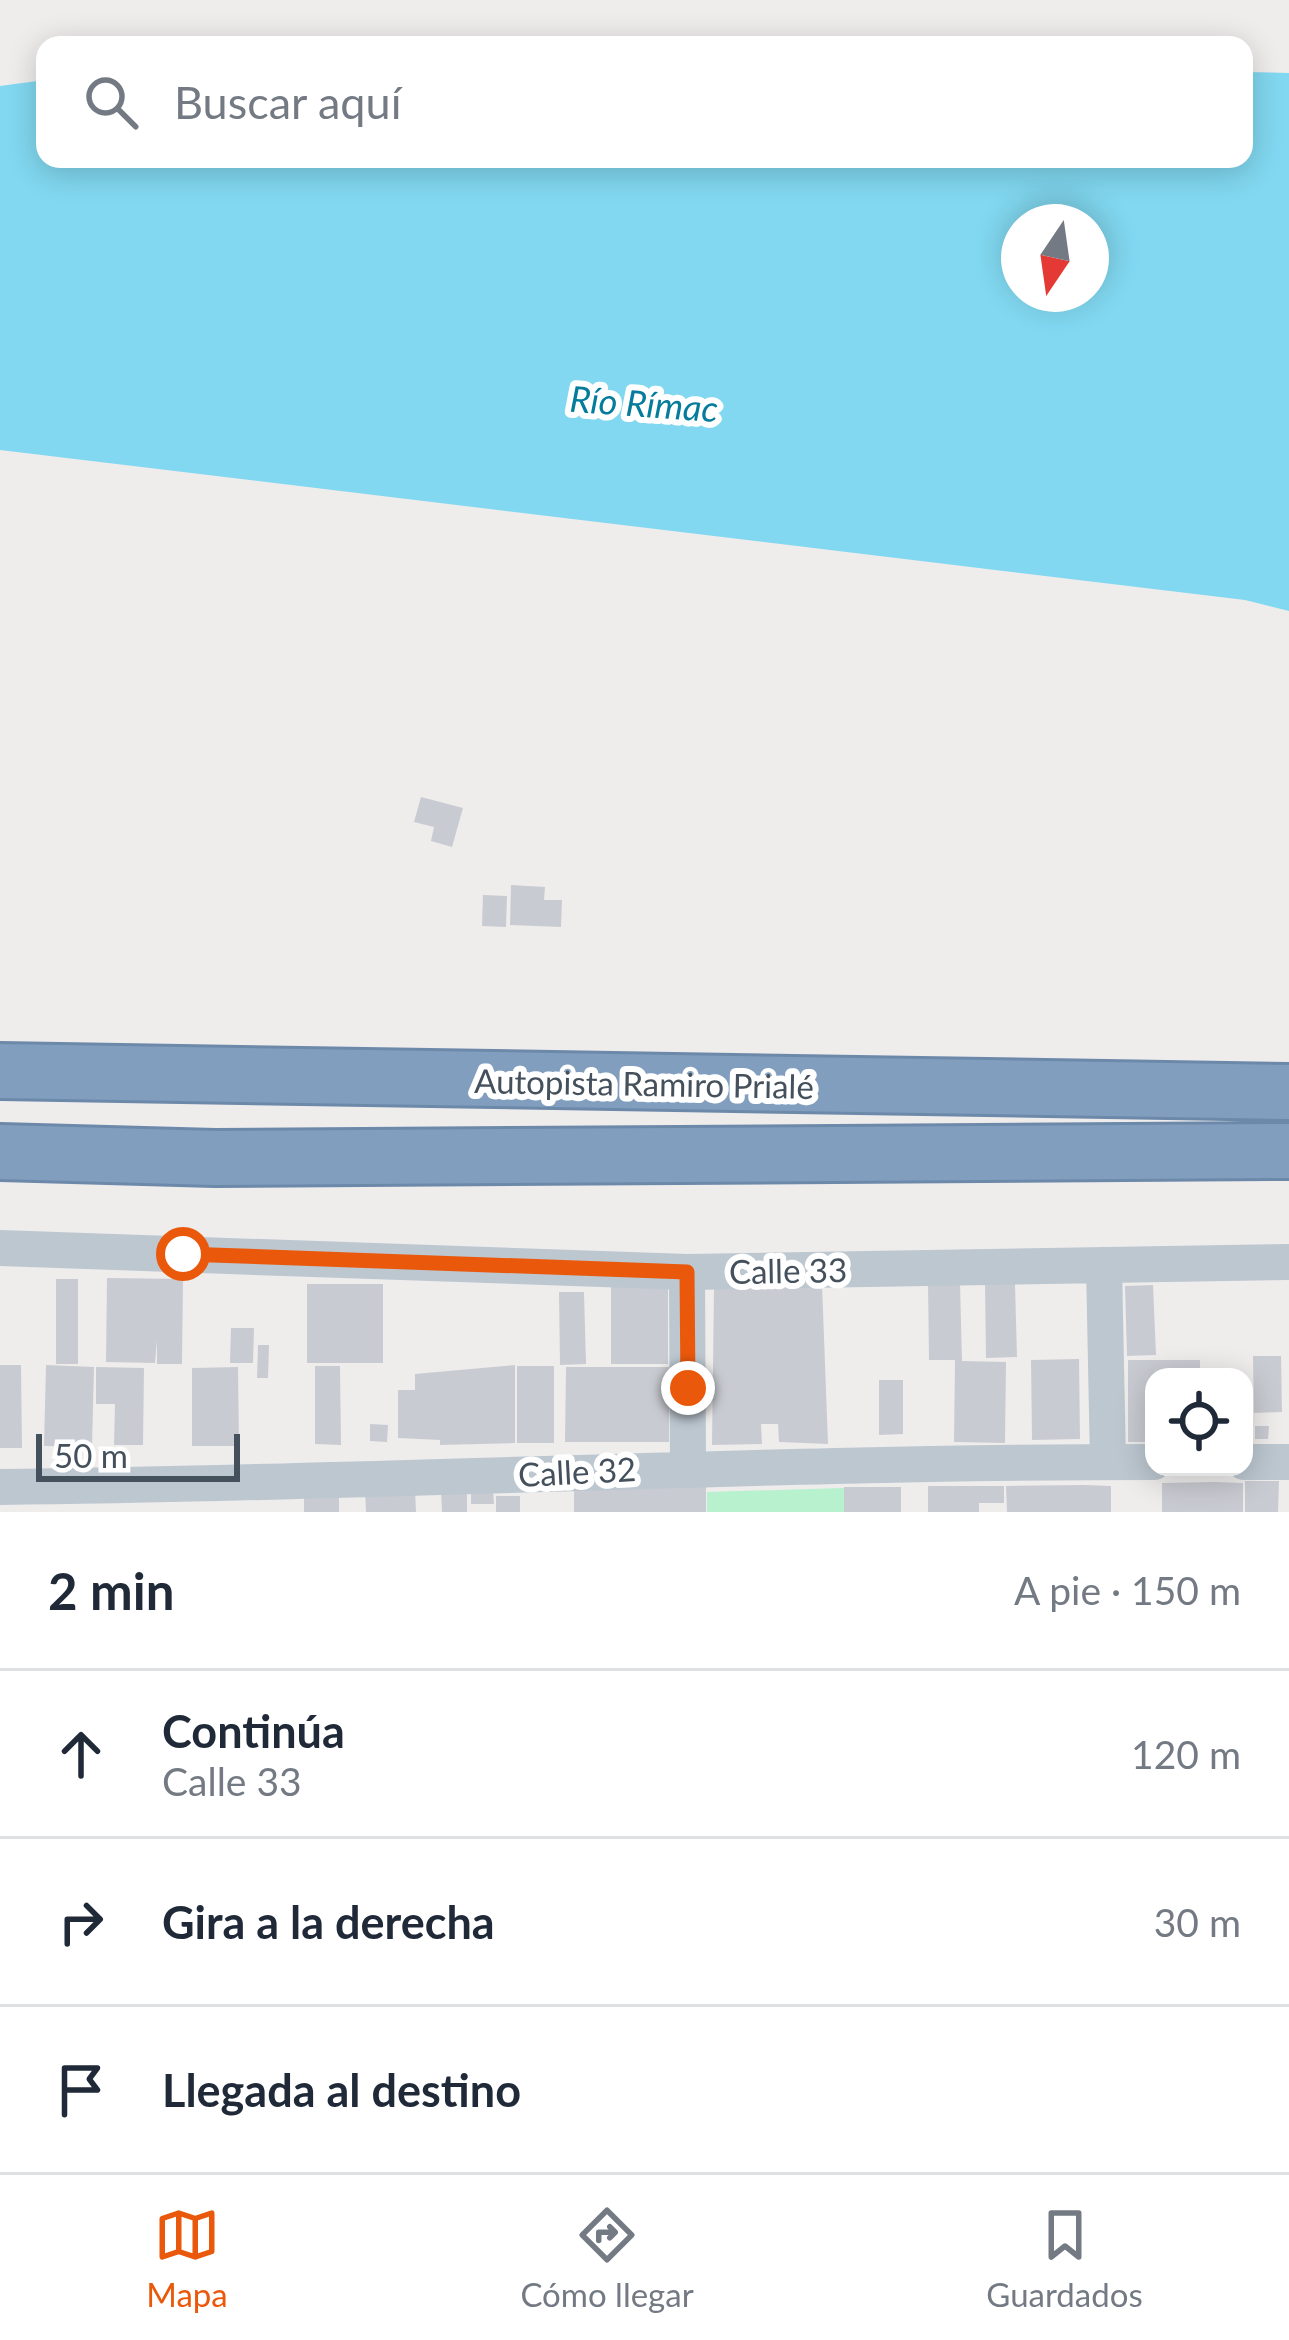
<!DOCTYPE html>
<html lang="es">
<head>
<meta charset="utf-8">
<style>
  body { margin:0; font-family:Lato,sans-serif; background:#f2f2f3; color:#1f2937 }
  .controls { position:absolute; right:36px; bottom:36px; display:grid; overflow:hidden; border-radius:24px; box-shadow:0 6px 30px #0003 }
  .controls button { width:108px; height:108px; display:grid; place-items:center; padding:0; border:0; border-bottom:3px solid #e0e1e3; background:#fff; color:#1f2937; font:60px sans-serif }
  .compass { position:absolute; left:1001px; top:204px; width:108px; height:108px; border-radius:50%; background:#fff; box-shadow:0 6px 30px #0003; rotate:193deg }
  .scale { position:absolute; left:36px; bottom:30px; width:204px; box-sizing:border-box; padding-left:12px; border:6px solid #44505b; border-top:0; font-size:33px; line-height:42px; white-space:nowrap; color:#44505b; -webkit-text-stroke:9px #fff; paint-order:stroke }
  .stop { position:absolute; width:36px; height:36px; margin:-27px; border:9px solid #ea580c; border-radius:50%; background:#fff }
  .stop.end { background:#ea580c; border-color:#fff; box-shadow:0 3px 12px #0008 }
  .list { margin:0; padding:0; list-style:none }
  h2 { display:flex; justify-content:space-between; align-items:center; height:156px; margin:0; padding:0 48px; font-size:51px }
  h2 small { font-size:39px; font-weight:400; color:#747a83 }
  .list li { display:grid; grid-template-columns:78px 1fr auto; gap:36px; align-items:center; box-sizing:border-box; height:168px; padding:0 48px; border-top:3px solid #e0e1e3 }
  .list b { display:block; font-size:45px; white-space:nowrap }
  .list p { margin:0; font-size:39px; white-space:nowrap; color:#747a83 }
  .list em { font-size:39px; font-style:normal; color:#747a83 }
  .icon { flex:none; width:66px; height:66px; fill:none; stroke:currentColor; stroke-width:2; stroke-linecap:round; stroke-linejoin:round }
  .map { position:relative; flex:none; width:1289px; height:1512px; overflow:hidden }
  .search { position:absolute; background:#fff; box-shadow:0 6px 30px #0003; left:36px; right:36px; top:36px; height:132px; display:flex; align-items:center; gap:30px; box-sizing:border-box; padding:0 42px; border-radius:24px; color:#747a83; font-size:45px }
  .sheet { height:660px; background:#fff }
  nav { display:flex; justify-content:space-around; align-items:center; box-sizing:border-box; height:168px; border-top:3px solid #e0e1e3; background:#fff; font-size:33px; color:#747a83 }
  nav a { display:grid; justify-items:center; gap:6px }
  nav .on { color:#ea580c }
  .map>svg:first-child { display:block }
  .green { fill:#b7f1ce }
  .water { fill:#81d8f0; fill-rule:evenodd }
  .building { fill:#c9cbd2 }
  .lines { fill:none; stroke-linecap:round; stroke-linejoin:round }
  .highway-casing { stroke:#6c89aa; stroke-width:60 }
  .minor { stroke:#bcc7d0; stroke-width:36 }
  .highway { stroke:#819ebf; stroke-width:54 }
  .route { stroke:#ea580c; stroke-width:15 }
  .labels { text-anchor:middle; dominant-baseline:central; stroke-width:12; stroke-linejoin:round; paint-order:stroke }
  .street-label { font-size:33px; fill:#44505b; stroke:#fff }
  .water-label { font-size:36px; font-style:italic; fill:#067c9d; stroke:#fff }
</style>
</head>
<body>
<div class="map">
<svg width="1289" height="1512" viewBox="0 0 1289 1512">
  <rect width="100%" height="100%" fill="#efecec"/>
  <path class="green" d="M 844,1488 L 844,1512 L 707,1512 L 707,1492 Z"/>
  <path class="water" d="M 1244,72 L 1289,73 L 1289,611 L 1245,600 L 0,450 L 0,86 L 45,80 L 45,159 L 1244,159 ZM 1019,222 L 1091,222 L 1091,294 L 1019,294 Z"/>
  <path class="building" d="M 421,797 L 463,808 L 452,847 L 431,841 L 434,827 L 414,822 Z
    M 511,885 L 545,887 L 544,900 L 562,900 L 561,927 L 510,925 Z
    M 483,895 L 507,896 L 506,927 L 482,926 Z
    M 107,1278 L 183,1279 L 182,1364 L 157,1364 L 157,1340 L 155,1363 L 106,1362 Z
    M 56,1279 L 78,1279 L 78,1364 L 56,1364 Z
    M 928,1283 L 960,1283 L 962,1361 L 1006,1362 L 1005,1443 L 954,1442 L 955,1360 L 929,1360 Z
    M 307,1284 L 383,1284 L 383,1363 L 307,1363 Z
    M 822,1284 L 828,1444 L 779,1442 L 778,1424 L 761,1424 L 762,1444 L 712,1445 L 714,1287 Z
    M 985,1284 L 1015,1284 L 1017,1357 L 986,1358 Z
    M 1153,1285 L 1156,1355 L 1127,1356 L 1125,1286 Z
    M 611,1286 L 668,1286 L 668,1364 L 611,1364 Z
    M 559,1292 L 584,1292 L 586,1364 L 560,1365 Z
    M 231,1328 L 254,1328 L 253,1363 L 230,1363 Z
    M 258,1345 L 269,1345 L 268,1378 L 257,1378 Z
    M 1253,1356 L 1281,1356 L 1282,1412 L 1254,1413 Z
    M 1079,1359 L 1080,1439 L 1032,1440 L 1031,1360 Z
    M 1128,1360 L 1200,1360 L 1200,1377 L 1154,1377 L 1154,1442 L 1128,1442 Z
    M 0,1365 L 21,1365 L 22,1448 L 0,1448 Z
    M 46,1365 L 94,1367 L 92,1447 L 44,1446 Z
    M 515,1365 L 515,1443 L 440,1445 L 440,1440 L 398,1438 L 398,1390 L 415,1390 L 415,1374 Z
    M 315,1366 L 340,1366 L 341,1445 L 315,1444 Z
    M 517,1366 L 554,1366 L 554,1443 L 517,1443 Z
    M 96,1367 L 144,1368 L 143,1445 L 114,1445 L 115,1404 L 96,1404 Z
    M 238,1367 L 239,1446 L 192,1446 L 192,1368 Z
    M 566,1367 L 669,1367 L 669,1442 L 565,1442 Z
    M 879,1380 L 903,1380 L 903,1434 L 879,1435 Z
    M 370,1424 L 388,1425 L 387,1442 L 370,1441 Z
    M 1255,1426 L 1269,1426 L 1268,1439 L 1255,1439 Z
    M 1245,1481 L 1279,1481 L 1278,1512 L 1245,1512 Z
    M 1215,1482 L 1243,1483 L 1243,1512 L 1162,1512 L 1162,1483 Z
    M 1084,1485 L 1111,1486 L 1111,1512 L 1007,1512 L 1006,1486 Z
    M 706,1486 L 706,1512 L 574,1512 L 574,1487 Z
    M 928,1486 L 1004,1486 L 1004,1503 L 979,1503 L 979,1512 L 928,1512 Z
    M 844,1487 L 901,1487 L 901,1512 L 844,1512 Z
    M 365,1488 L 415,1488 L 416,1512 L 366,1512 Z
    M 493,1490 L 494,1504 L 471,1504 L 471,1491 Z
    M 304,1491 L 339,1491 L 339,1512 L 304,1512 Z
    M 441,1491 L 467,1491 L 467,1512 L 442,1512 Z
    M 496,1496 L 520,1496 L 520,1512 L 496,1512 Z"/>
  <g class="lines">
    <defs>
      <path id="highway" d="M 0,1071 L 1289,1092
        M 0,1152 L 215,1158 L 1289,1151"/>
    </defs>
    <use href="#highway" class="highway-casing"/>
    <path class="minor" d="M 0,1248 L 687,1272 L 1289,1262
      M 1104,1265 L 1108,1462
      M 687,1272 L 688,1466
      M 1244,1462 L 1289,1462
      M 0,1487 C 385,1483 769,1462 1154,1462"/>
    <use href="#highway" class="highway"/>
  </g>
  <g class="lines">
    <path class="route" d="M 183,1254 L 687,1272 L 688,1388"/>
  </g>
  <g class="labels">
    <g class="street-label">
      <text transform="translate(644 1083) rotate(1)">Autopista Ramiro Prialé</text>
      <text transform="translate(788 1270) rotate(-1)">Calle 33</text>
      <text transform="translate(577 1471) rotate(-3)">Calle 32</text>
    </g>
    <g class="water-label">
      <text transform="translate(644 403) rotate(4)">Río Rímac</text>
    </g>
  </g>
</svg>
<div class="controls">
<button><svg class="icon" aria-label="locate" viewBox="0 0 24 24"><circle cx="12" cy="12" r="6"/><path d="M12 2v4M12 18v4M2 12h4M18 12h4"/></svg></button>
</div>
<svg class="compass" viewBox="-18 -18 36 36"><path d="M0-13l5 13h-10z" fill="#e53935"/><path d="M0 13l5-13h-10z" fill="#747a83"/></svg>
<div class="scale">50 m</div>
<div class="stop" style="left:183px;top:1254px"></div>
<div class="stop end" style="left:688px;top:1388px"></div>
<div class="search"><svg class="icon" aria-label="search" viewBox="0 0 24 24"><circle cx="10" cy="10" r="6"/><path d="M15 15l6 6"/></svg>Buscar aquí</div>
</div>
<section class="sheet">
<h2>2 min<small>A pie · 150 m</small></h2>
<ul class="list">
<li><svg class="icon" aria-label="ahead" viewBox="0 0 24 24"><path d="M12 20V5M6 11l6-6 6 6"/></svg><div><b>Continúa</b><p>Calle 33</p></div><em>120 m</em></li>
<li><svg class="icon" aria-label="right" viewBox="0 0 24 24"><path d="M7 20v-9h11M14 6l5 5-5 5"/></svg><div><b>Gira a la derecha</b></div><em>30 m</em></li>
<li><svg class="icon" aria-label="arrive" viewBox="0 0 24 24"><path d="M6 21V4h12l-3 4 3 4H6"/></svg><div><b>Llegada al destino</b></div></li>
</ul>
</section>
<nav>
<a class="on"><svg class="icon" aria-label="map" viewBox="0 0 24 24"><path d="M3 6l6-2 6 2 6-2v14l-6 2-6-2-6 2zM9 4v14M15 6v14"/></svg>Mapa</a>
<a><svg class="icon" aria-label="directions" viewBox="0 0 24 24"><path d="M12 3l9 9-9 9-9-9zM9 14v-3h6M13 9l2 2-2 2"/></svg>Cómo llegar</a>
<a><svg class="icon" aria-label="saved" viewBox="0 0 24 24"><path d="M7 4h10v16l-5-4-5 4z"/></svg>Guardados</a>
</nav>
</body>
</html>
